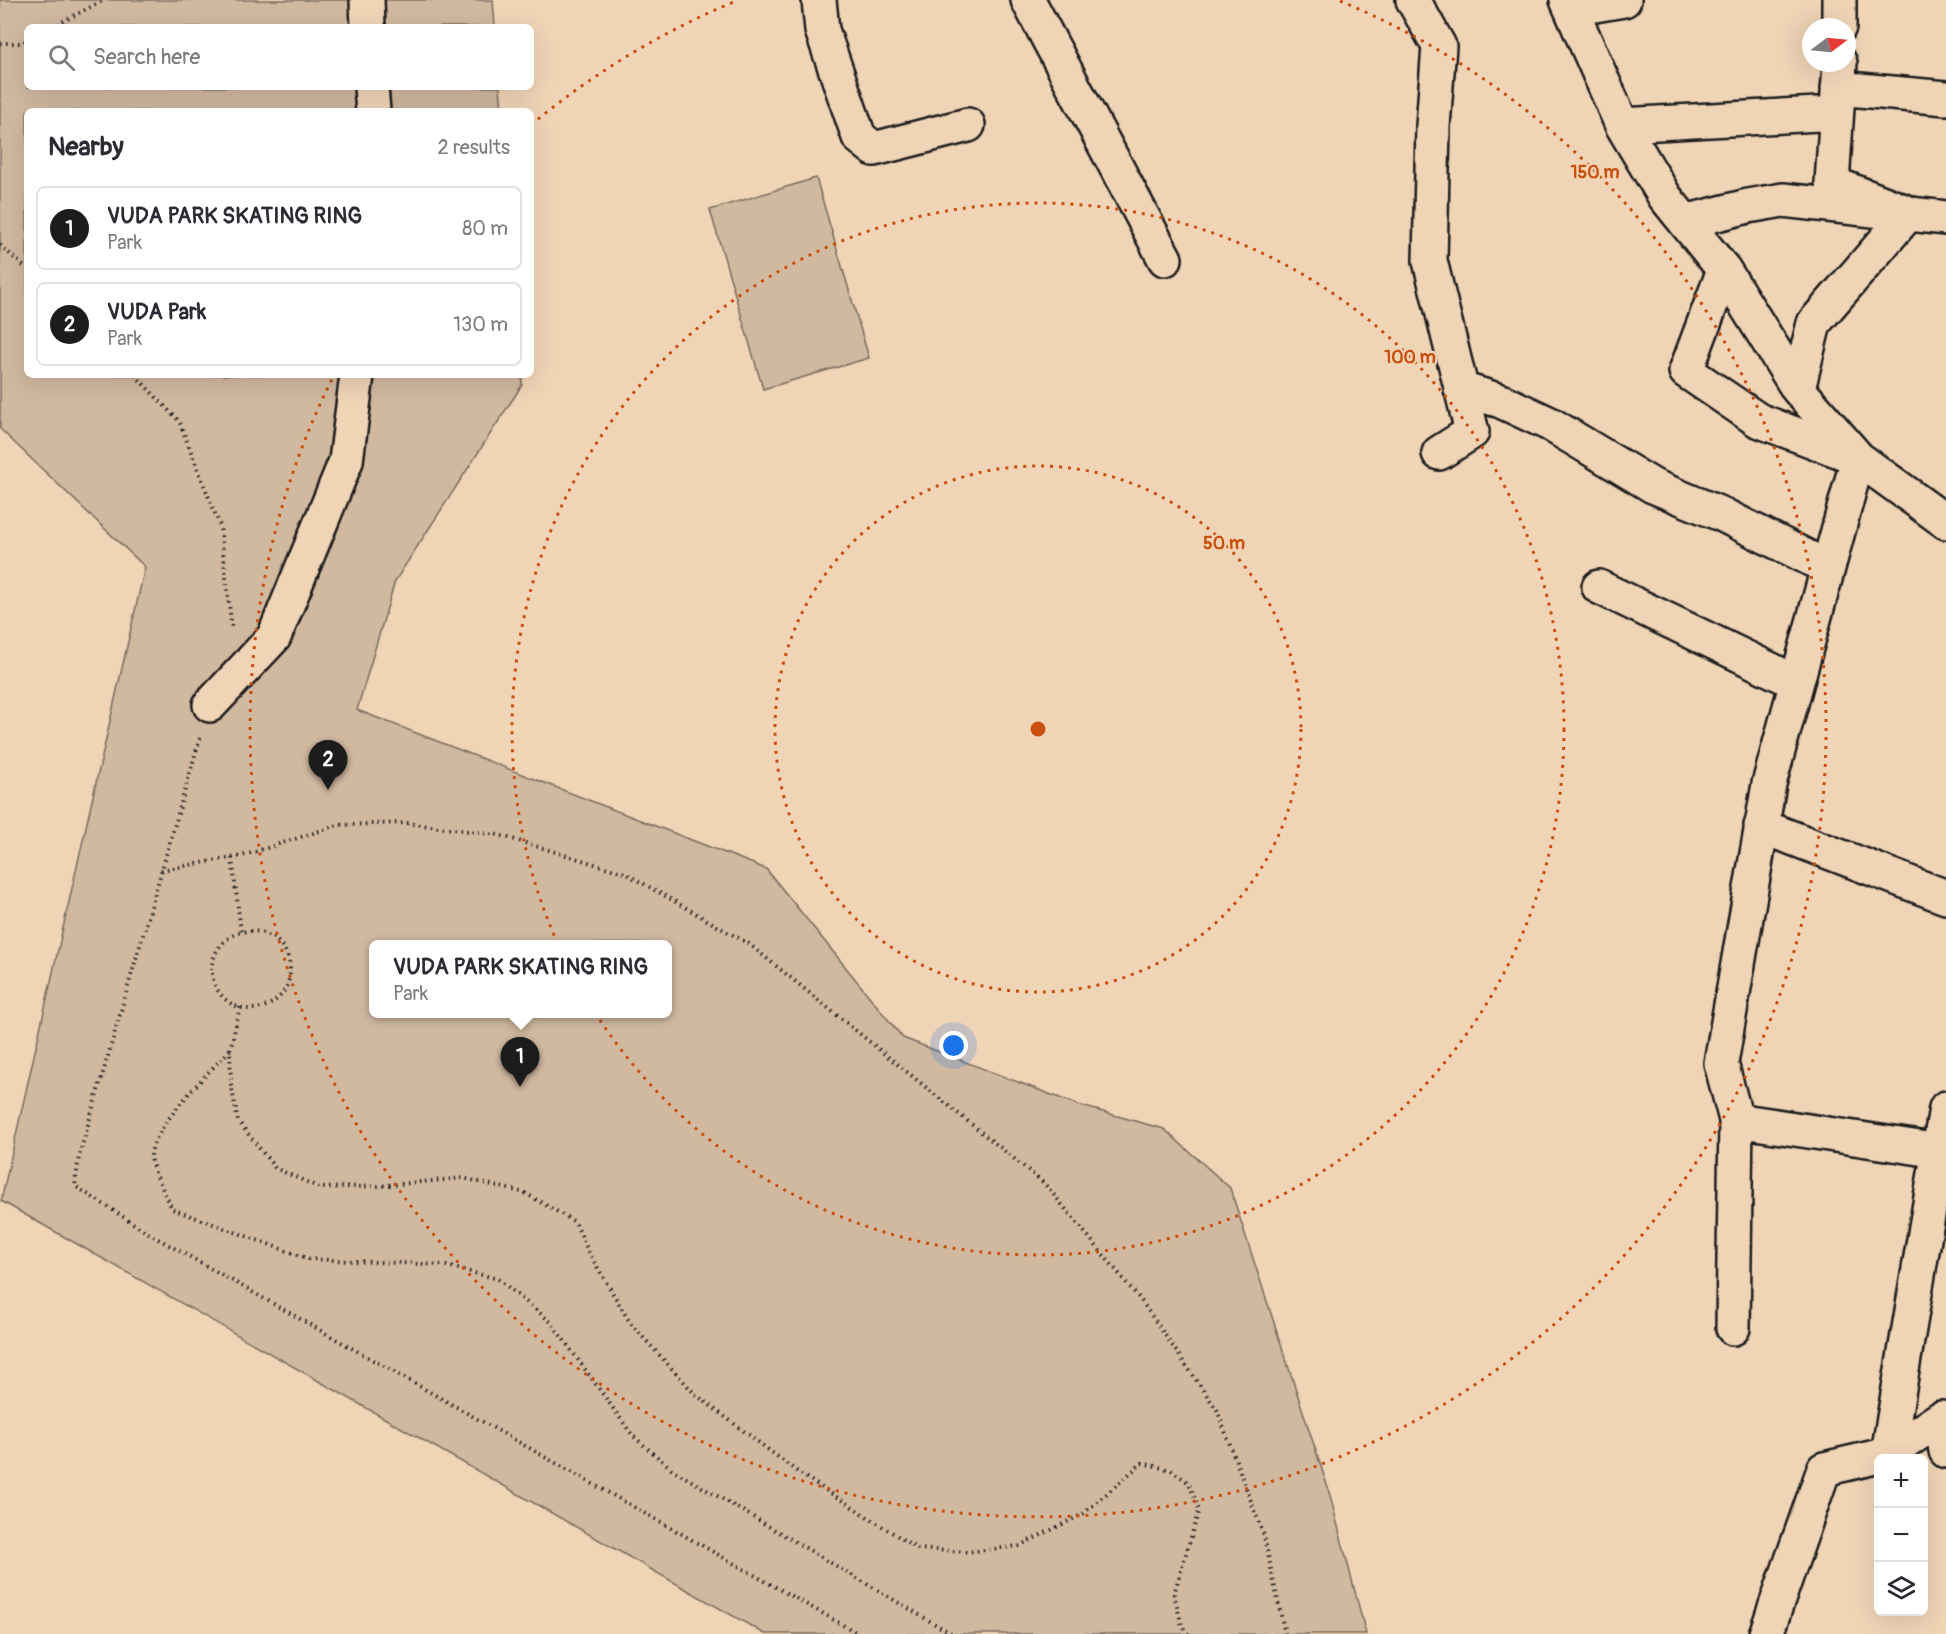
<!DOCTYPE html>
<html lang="en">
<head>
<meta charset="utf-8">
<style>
  body { margin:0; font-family:Pangolin,sans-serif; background:#f2f2f3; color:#2b2b33 }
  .controls { position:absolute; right:18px; bottom:18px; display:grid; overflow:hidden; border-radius:9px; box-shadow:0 6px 24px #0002 }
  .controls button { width:54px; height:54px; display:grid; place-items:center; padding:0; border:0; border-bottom:2px solid #e1e1e2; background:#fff; color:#2b2b33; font:30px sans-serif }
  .compass { position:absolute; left:1802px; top:18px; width:54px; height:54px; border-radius:50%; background:#fff; box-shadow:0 6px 24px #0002; rotate:74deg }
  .you { position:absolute; left:954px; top:1046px; width:21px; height:21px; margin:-15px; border:4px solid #fff; border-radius:50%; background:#1a73e8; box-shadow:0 0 0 9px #1a73e833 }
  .badge { display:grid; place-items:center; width:39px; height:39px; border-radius:50%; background:#1c1c1c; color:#fff; font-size:20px; font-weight:700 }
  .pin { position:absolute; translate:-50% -50px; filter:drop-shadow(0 2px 3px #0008) }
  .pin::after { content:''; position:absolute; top:32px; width:21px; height:18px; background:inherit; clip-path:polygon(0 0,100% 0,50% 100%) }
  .popup { position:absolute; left:369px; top:940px; width:303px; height:78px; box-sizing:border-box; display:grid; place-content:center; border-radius:9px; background:#fff; filter:drop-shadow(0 2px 4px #0005); font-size:20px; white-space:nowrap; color:#7c7c81 }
  .popup b { font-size:22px; color:#2b2b33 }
  .popup::after { content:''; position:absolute; left:50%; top:100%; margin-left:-12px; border:12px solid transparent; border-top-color:#fff }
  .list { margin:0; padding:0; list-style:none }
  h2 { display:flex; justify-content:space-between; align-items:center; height:78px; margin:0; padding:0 24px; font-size:26px }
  h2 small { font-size:20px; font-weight:400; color:#7c7c81 }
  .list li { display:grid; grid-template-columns:39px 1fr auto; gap:18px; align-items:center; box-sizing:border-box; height:84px; margin:0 12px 12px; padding:0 12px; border:2px solid #e1e1e2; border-radius:9px }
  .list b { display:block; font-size:22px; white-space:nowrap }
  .list p { margin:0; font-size:20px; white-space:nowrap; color:#7c7c81 }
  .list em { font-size:20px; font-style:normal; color:#7c7c81 }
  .icon { flex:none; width:33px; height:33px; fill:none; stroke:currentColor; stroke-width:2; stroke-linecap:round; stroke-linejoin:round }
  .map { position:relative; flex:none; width:1946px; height:1634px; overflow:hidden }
  .search { position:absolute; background:#fff; box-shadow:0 6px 24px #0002; left:24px; top:24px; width:510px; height:66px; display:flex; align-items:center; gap:15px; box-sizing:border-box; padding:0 21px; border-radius:9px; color:#7c7c81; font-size:22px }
  .panel { position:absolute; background:#fff; box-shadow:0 6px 24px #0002; left:24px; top:108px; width:510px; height:270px; border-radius:9px }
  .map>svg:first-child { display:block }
  .green { fill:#d1b9a0; stroke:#766a5e; stroke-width:1.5; fill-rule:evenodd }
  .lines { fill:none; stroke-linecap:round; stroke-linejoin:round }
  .minor-casing { stroke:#1c1c1c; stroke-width:38 }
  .path { stroke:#1c1c1c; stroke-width:4; stroke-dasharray:1.5 4.5; stroke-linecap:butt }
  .minor { stroke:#f0d4b6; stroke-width:33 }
  .ring { fill:none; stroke:#c9500e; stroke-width:3; stroke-dasharray:3 6 }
  .centre { fill:#c9500e; stroke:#f0d4b6; stroke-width:3 }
  .ring-label { font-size:18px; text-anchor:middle; font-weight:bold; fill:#c9500e; stroke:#f0d4b6; stroke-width:4.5; stroke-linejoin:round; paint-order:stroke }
</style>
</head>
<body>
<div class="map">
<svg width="1946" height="1634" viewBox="0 0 1946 1634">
  <rect width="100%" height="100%" fill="#f0d4b6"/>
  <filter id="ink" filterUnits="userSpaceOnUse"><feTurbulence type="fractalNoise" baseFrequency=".0167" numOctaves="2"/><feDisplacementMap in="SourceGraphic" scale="12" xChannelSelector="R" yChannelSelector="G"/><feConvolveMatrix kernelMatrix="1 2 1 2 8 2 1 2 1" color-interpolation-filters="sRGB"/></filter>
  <g filter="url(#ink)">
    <path class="green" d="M 0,0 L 493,0 L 495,27 L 27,27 L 27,87 L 500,87 L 502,111 L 27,111 L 27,375 L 522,375 L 522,385 L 395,581 L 357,710 L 766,869 L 903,1038 L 1078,1105 L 1164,1129 L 1230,1188 L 1328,1488 L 1366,1634 L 765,1634 L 1,1201 L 145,567 L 0,429 ZM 373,944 L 667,944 L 667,1014 L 373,1014 Z
      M 816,178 L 869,358 L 763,389 L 710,210 Z"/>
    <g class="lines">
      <defs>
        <path id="minor" d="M 367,0 L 368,27
          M 819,0 L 822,30 L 859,137 L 874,149 L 968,125
          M 1028,0 L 1165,259
          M 1413,0 L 1439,46 L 1433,126 L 1430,261 L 1472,432 L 1439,453
          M 1567,0 L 1622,125 L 1665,197 L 1724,270 L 1798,389 L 1858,458 L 1769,784 L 1721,1063 L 1736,1120 L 1733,1328
          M 1839,0 L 1839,27
          M 1571,9 L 1624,0
          M 371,87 L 373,111
          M 1838,88 L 1946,98
          M 1622,125 L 1836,113
          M 1685,222 L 1748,206 L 1783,200 L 1946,218
          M 1724,270 L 1686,371 L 1758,420 L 1858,458 L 1946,522
          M 1461,389 L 1501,401 L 1550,424 L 1653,486 L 1723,515 L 1827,567
          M 1798,389 L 1814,323 L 1909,213 L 1832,183 L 1840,63
          M 1599,587 L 1796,682
          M 210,705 L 274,637 L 346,461 L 357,375
          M 1761,826 L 1946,897
          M 1736,1120 L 1946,1152
          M 1941,1418 L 1946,1451
          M 1888,1454 L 1946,1108
          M 1766,1634 L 1824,1469 L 1888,1454 L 1941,1418 L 1946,1419"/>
      </defs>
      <use href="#minor" class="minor-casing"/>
      <path class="path" d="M 52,27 L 104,0
        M 0,43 L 22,43 L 27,40
        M 0,245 L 27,269
        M 135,375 L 179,421 L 220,526 L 232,630
        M 200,738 L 79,1156 L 75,1186 L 153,1236 L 859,1634
        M 232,858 L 241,932
        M 161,870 L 242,856 L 338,825 L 407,823 L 499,835 L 625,873 L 749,944 L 1044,1183 L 1140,1299 L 1217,1410 L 1264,1536 L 1285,1634
        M212 970a39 39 0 1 1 78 0a39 39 0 1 1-78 0Z
        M 240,1007 L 230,1050 L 231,1084 L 238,1121 L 275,1168 L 320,1188 L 378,1186 L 463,1178 L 525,1193 L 575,1222 L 589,1253 L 631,1324 L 695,1394 L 799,1473 L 918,1549 L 967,1552 L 1019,1546 L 1083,1514 L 1142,1463 L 1171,1470 L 1189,1483 L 1199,1510 L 1174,1594 L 1182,1626 L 1188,1634
        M 230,1050 C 211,1070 149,1130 151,1158 C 152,1170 167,1197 172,1209 L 309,1259 L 443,1265 L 498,1279 L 551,1322 L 633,1436 L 673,1470 L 952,1634"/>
      <use href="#minor" class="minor"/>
    </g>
  </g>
  <g class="ring">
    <circle cx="1038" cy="729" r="263"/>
    <circle cx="1038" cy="729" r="526"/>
    <path d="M531 125A788 788 0 0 1 736 1M1340 1A788 788 0 1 1 333 377"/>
  </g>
  <circle cx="1038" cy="729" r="9" class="centre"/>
  <g class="ring-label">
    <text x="1595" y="178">150 m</text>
    <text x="1410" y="363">100 m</text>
    <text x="1224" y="549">50 m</text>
  </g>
</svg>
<div class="controls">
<button>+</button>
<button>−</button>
<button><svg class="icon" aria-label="layers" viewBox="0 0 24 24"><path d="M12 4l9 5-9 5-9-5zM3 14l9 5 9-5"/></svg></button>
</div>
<svg class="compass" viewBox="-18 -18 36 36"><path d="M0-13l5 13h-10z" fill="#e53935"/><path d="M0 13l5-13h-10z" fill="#7c7c81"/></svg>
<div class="you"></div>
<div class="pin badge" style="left:520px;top:1087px">1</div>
<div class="popup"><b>VUDA PARK SKATING RING</b>Park</div>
<div class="pin badge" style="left:328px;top:790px">2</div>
<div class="search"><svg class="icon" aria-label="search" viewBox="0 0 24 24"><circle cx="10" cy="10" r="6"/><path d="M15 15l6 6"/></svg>Search here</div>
<section class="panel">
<h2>Nearby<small>2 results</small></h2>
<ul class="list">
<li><span class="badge">1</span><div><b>VUDA PARK SKATING RING</b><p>Park</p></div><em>80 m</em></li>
<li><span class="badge">2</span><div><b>VUDA Park</b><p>Park</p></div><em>130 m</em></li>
</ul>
</section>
</div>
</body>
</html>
